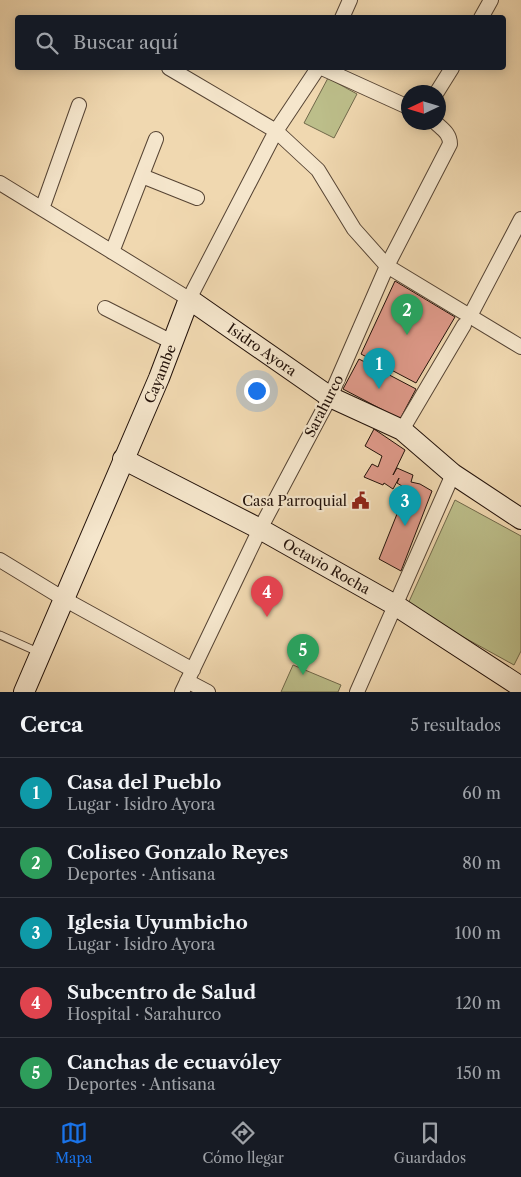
<!DOCTYPE html>
<html lang="es">
<head>
<meta charset="utf-8">
<style>
  body { margin:0; font-family:"Libre Caslon Text",serif; background:#20242c; color:#f1f3f6 }
  .compass { position:absolute; left:401px; top:85px; width:45px; height:45px; border-radius:50%; background:#171b24; box-shadow:0 2px 12px #0003; rotate:266deg }
  .you { position:absolute; left:256px; top:390px; width:18px; height:18px; margin:-12px; border:4px solid #fff; border-radius:50%; background:#1a73e8; box-shadow:0 0 0 8px #1a73e833 }
  .badge { display:grid; place-items:center; width:32px; height:32px; border-radius:50%; background:#1a73e8; color:#fff; font-size:16px; font-weight:700 }
  .pin { position:absolute; translate:-50% -41px; filter:drop-shadow(0 1px 2px #0008) }
  .pin::after { content:''; position:absolute; top:26px; width:18px; height:15px; background:inherit; clip-path:polygon(0 0,100% 0,50% 100%) }
  .list { margin:0; padding:0; list-style:none }
  h2 { display:flex; justify-content:space-between; align-items:center; height:65px; margin:0; padding:0 20px; font-size:21px }
  h2 small { font-size:16px; font-weight:400; color:#9ea1a6 }
  .list li { display:grid; grid-template-columns:32px 1fr auto; gap:15px; align-items:center; box-sizing:border-box; height:70px; padding:0 20px; border-top:1px solid #363941 }
  .list b { display:block; font-size:19px; white-space:nowrap }
  .list p { margin:0; font-size:16px; white-space:nowrap; color:#9ea1a6 }
  .list em { font-size:16px; font-style:normal; color:#9ea1a6 }
  .icon { flex:none; width:28px; height:28px; fill:none; stroke:currentColor; stroke-width:2; stroke-linecap:round; stroke-linejoin:round }
  .map { position:relative; flex:none; width:521px; height:692px; overflow:hidden }
  .search { position:absolute; background:#171b24; box-shadow:0 2px 12px #0003; left:15px; right:15px; top:15px; height:55px; display:flex; align-items:center; gap:12px; box-sizing:border-box; padding:0 18px; border-radius:5px; color:#9ea1a6; font-size:19px }
  .sheet { height:415px; background:#171b24 }
  nav { display:flex; justify-content:space-around; align-items:center; box-sizing:border-box; height:70px; border-top:1px solid #363941; background:#171b24; font-size:14px; color:#9ea1a6 }
  nav a { display:grid; justify-items:center; gap:2px }
  nav .on { color:#1a73e8 }
  .map>svg:first-child { display:block }
  .green { fill:#bcbe8a; stroke:#70684a }
  .building { fill:#de9989; stroke:#23120a }
  .lines { fill:none; stroke-linecap:round; stroke-linejoin:round }
  .lane-casing { stroke:#564434; stroke-width:9 }
  .street-casing { stroke:#564434; stroke-width:16 }
  .secondary-casing { stroke:#23120a; stroke-width:22 }
  .lane { stroke:#f5e6cc; stroke-width:7 }
  .street { stroke:#f5e6cc; stroke-width:14 }
  .secondary { stroke:#f5e6cc; stroke-width:20 }
  .labels { text-anchor:middle; dominant-baseline:central; stroke-width:4.5; stroke-linejoin:round; paint-order:stroke }
  .street-label { font-size:14px; fill:#23120a; stroke:#f5e6cc }
  .poi-label { font-size:14px; fill:#23120a; stroke:#f5e6cc; text-anchor:end }
</style>
</head>
<body>
<div class="map">
<svg width="521" height="692" viewBox="0 0 521 692">
  <rect width="100%" height="100%" fill="#f0d8b0"/>
  <filter id="stains"><feTurbulence type="fractalNoise" baseFrequency=".004" numOctaves="4"/><feColorMatrix values="0 0 0 0 .2 0 0 0 0 .09 0 0 0 0 .02 0 0 0 .5 -.17"/></filter>
  <radialGradient id="worn" r=".72"><stop offset=".6" stop-color="#630" stop-opacity="0"/><stop offset="1" stop-color="#630" stop-opacity=".3"/></radialGradient>
  <path class="green" d="M 328,78 L 357,94 L 334,138 L 304,123 Z
    M 455,500 L 521,536 L 521,651 L 514,665 L 407,606 Z
    M 293,665 L 341,685 L 338,692 L 281,692 Z"/>
  <path class="building" d="M 395,281 L 455,317 L 416,383 L 361,354 Z
    M 359,359 L 416,389 L 400,419 L 343,389 Z
    M 374,429 L 405,450 L 393,475 L 397,468 L 413,475 L 411,482 L 420,484 L 432,491 L 401,571 L 379,559 L 405,494 L 399,491 L 402,486 L 397,483 L 399,478 L 393,489 L 384,483 L 383,485 L 364,477 L 372,464 L 378,467 L 382,456 L 365,446 Z"/>
  <g class="lines">
    <defs>
      <path id="lane" d="M 0,635 L 38,652"/>
      <path id="street" d="M 342,18 L 350,0
        M 481,18 L 491,0
        M 169,68 L 276,131 L 318,170 L 354,229 L 387,266 L 521,347
        M 322,68 L 408,107
        M 437,92 L 452,68
        M 142,176 L 197,198
        M 0,183 L 189,299 L 276,131 L 318,68
        M 42,209 L 79,105
        M 112,252 L 156,139
        M 105,308 L 172,342
        M 470,316 L 521,219
        M 402,430 L 464,325
        M 0,560 L 64,599 L 193,670
        M 187,681 L 208,692
        M 182,692 L 260,529 L 330,397 L 387,266 L 450,144 C 450,133 442,129 435,122
        M 357,692 L 453,474"/>
      <g id="secondary">
        <path id="s1" d="M 123,459 L 260,529 L 395,605 L 521,687"/>
        <path id="s2" d="M 24,692 L 159,378 L 189,299 L 330,397 L 402,430 L 453,474 L 521,519"/>
      </g>
    </defs>
    <use href="#lane" class="lane-casing"/>
    <use href="#street" class="street-casing"/>
    <use href="#secondary" class="secondary-casing"/>
    <use href="#lane" class="lane"/>
    <use href="#street" class="street"/>
    <use href="#secondary" class="secondary"/>
  </g>
  <defs>
    <symbol id="civic-bare" viewBox="-9 -9 18 18"><path d="M-.6-6.5H3V-4.5H.6V-3L4-1V1h2V6H-6V1h2V-1L-.6-3ZM-1.2 2.5V6h2.4V2.5Z" fill="#8f2418" stroke="#f5e6cc" stroke-width="2.5" paint-order="stroke"/></symbol>
  </defs>
  <g fill-rule="evenodd">
    <use href="#civic-bare" x="348" y="488" width="25" height="25"/>
  </g>
  <g class="labels">
    <g class="street-label">
      <text stroke="none"><textPath href="#s2" startOffset="515">Isidro Ayora</textPath></text>
      <text stroke="none"><textPath href="#s2" startOffset="346">Cayambe</textPath></text>
      <text transform="translate(324 406) rotate(-63)">Sarahurco</text>
      <text stroke="none"><textPath href="#s1" startOffset="230">Octavio Rocha</textPath></text>
    </g>
    <g class="poi-label">
      <text x="347" y="501">Casa Parroquial</text>
    </g>
  </g>
  <rect width="100%" height="100%" filter="url(#stains)"/>
  <rect width="100%" height="100%" fill="url(#worn)"/>
</svg>
<svg class="compass" viewBox="-18 -18 36 36"><path d="M0-13l5 13h-10z" fill="#e53935"/><path d="M0 13l5-13h-10z" fill="#9ea1a6"/></svg>
<div class="you"></div>
<div class="pin badge" style="left:379px;top:389px;background:#0f9aa8">1</div>
<div class="pin badge" style="left:407px;top:335px;background:#2e9e5b">2</div>
<div class="pin badge" style="left:405px;top:526px;background:#0f9aa8">3</div>
<div class="pin badge" style="left:267px;top:617px;background:#e0444e">4</div>
<div class="pin badge" style="left:303px;top:675px;background:#2e9e5b">5</div>
<div class="search"><svg class="icon" aria-label="search" viewBox="0 0 24 24"><circle cx="10" cy="10" r="6"/><path d="M15 15l6 6"/></svg>Buscar aquí</div>
</div>
<section class="sheet">
<h2>Cerca<small>5 resultados</small></h2>
<ul class="list">
<li><span class="badge" style="background:#0f9aa8">1</span><div><b>Casa del Pueblo</b><p>Lugar · Isidro Ayora</p></div><em>60 m</em></li>
<li><span class="badge" style="background:#2e9e5b">2</span><div><b>Coliseo Gonzalo Reyes</b><p>Deportes · Antisana</p></div><em>80 m</em></li>
<li><span class="badge" style="background:#0f9aa8">3</span><div><b>Iglesia Uyumbicho</b><p>Lugar · Isidro Ayora</p></div><em>100 m</em></li>
<li><span class="badge" style="background:#e0444e">4</span><div><b>Subcentro de Salud</b><p>Hospital · Sarahurco</p></div><em>120 m</em></li>
<li><span class="badge" style="background:#2e9e5b">5</span><div><b>Canchas de ecuavóley</b><p>Deportes · Antisana</p></div><em>150 m</em></li>
</ul>
</section>
<nav>
<a class="on"><svg class="icon" aria-label="map" viewBox="0 0 24 24"><path d="M3 6l6-2 6 2 6-2v14l-6 2-6-2-6 2zM9 4v14M15 6v14"/></svg>Mapa</a>
<a><svg class="icon" aria-label="directions" viewBox="0 0 24 24"><path d="M12 3l9 9-9 9-9-9zM9 14v-3h6M13 9l2 2-2 2"/></svg>Cómo llegar</a>
<a><svg class="icon" aria-label="saved" viewBox="0 0 24 24"><path d="M7 4h10v16l-5-4-5 4z"/></svg>Guardados</a>
</nav>
</body>
</html>
